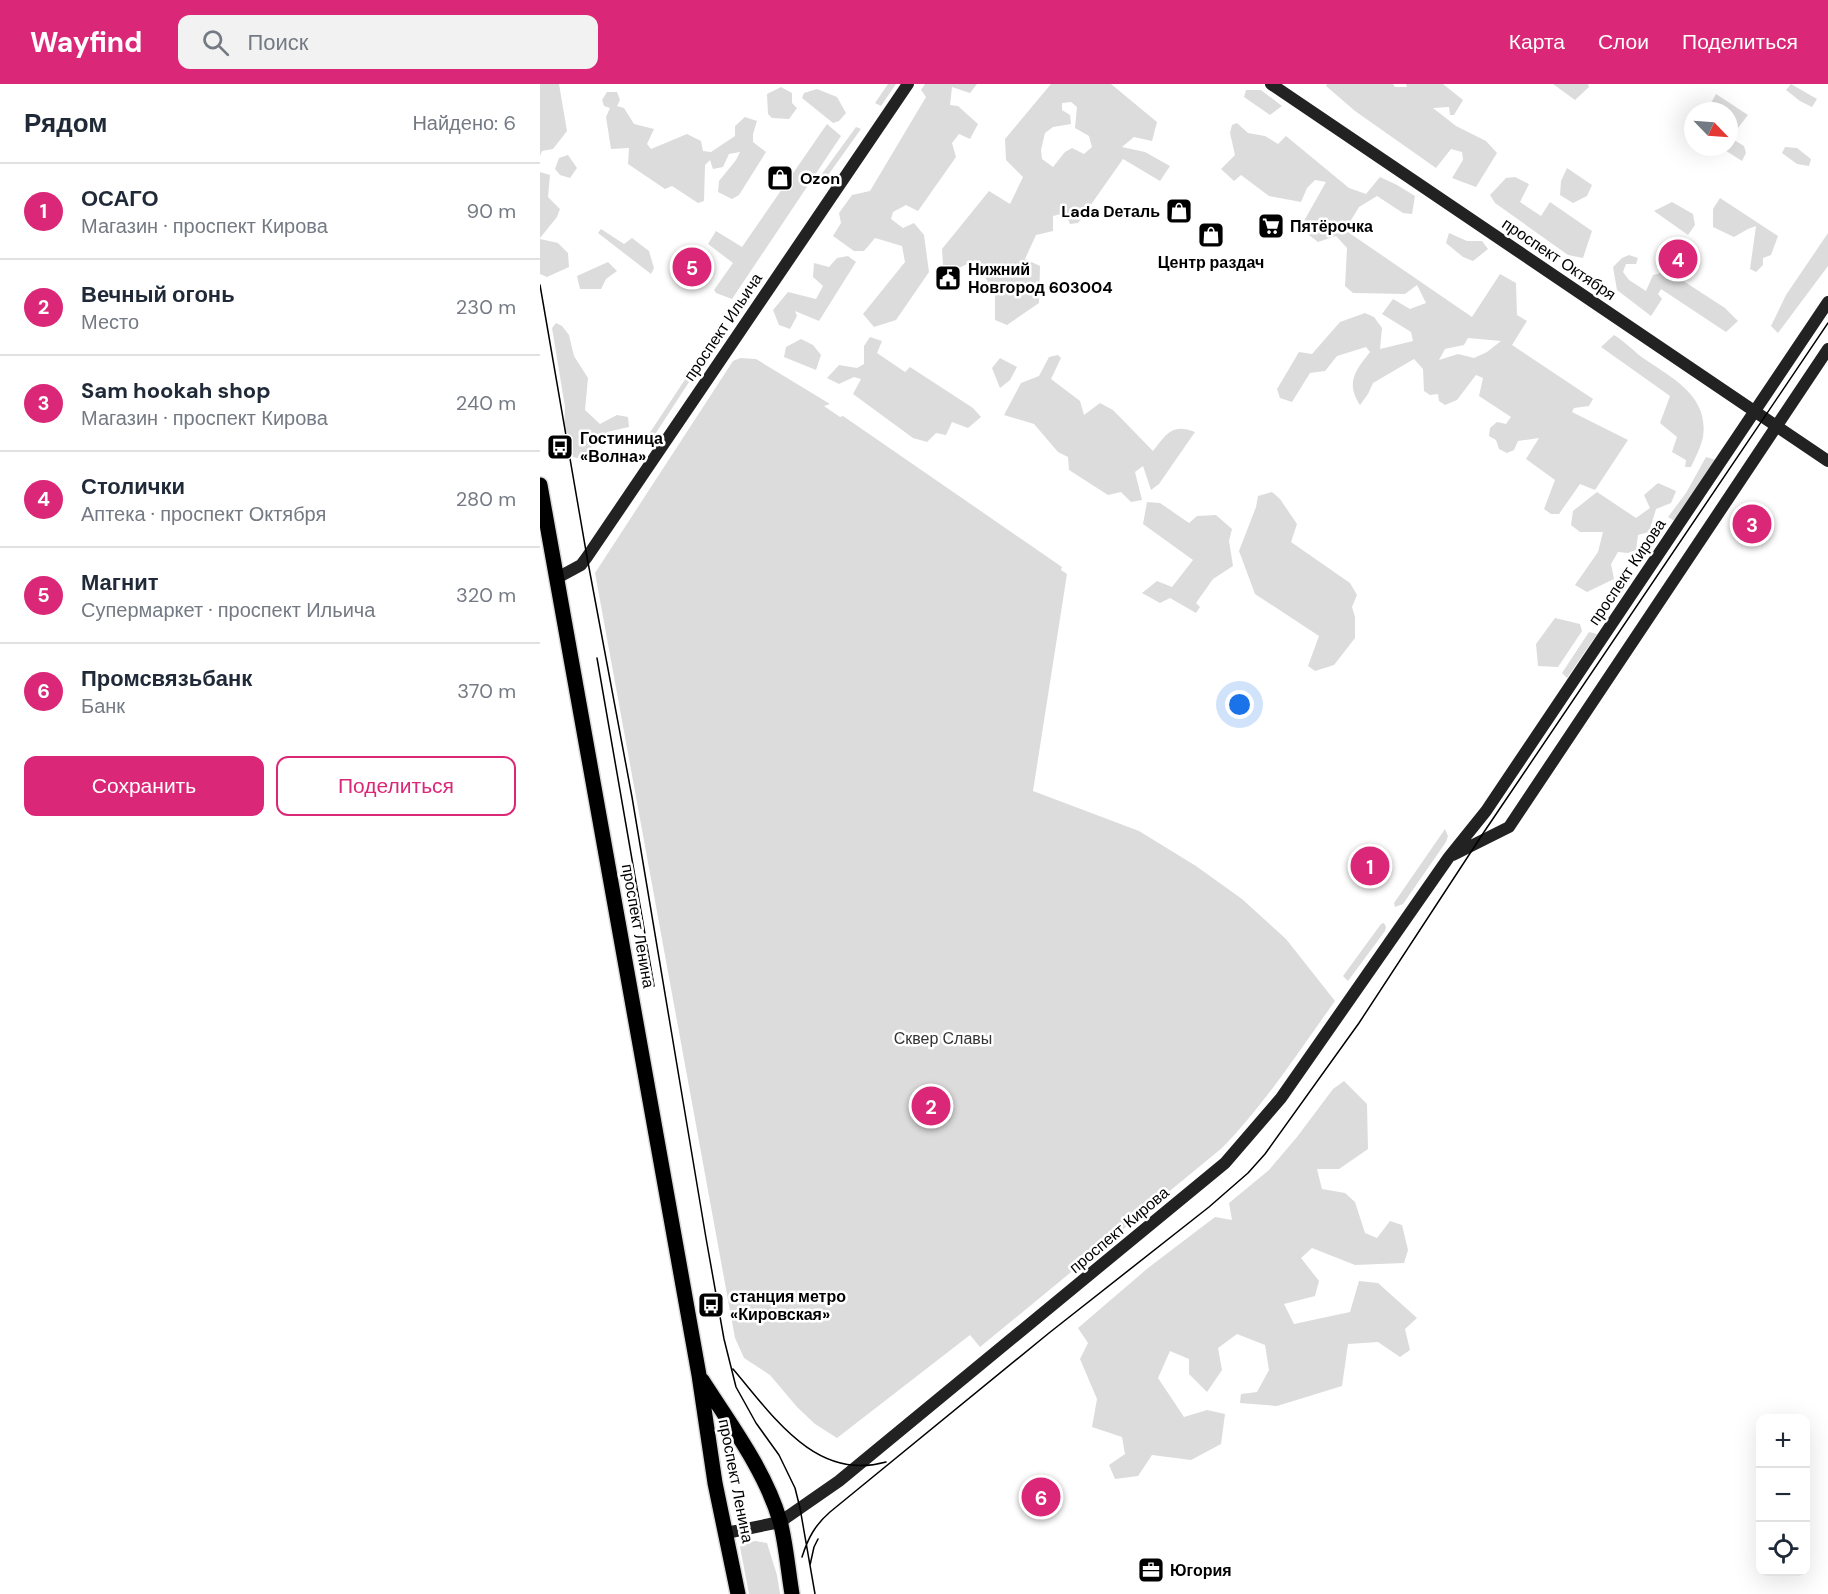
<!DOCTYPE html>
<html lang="ru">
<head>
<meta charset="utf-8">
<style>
  body { margin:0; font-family:"DM Sans",sans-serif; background:#f2f2f3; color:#1f2937 }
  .controls { position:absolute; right:18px; bottom:18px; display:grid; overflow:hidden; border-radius:12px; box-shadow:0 6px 24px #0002 }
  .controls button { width:54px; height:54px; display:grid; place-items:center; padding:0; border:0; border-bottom:2px solid #e0e1e3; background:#fff; color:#1f2937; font:30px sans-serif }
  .compass { position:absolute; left:1144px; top:18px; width:54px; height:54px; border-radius:50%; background:#fff; box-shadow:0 6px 24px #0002; rotate:115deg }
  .you { position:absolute; left:700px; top:621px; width:21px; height:21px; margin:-15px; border:4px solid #fff; border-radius:50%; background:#1a73e8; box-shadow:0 0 0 9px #1a73e833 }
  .badge { display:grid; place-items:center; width:39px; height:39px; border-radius:50%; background:#db2777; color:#fff; font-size:20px; font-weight:700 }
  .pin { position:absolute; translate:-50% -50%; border:3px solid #fff; box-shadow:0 2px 6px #0006 }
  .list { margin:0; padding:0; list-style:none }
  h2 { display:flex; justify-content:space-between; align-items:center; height:78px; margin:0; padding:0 24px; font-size:26px }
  h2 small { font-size:20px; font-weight:400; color:#747a83 }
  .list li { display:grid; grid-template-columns:39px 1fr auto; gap:18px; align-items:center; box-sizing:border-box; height:96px; padding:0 24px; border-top:2px solid #e0e1e3 }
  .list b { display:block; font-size:22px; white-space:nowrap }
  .list p { margin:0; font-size:20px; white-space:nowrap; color:#747a83 }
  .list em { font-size:20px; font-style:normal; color:#747a83 }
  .actions { display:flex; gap:12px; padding:18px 24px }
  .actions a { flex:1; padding:14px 0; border:2px solid #db2777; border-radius:12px; text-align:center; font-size:21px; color:#db2777 }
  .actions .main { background:#db2777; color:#fff }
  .icon { flex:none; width:33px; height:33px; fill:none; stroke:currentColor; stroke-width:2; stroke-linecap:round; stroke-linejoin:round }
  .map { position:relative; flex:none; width:1288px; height:1510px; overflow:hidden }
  header { display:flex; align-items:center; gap:36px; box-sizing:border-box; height:84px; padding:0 30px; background:#db2777; color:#fff }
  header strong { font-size:28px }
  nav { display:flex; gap:33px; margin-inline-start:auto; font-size:21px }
  .search { width:420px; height:54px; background:#f2f2f3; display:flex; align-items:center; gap:15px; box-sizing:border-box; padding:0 21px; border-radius:12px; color:#747a83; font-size:22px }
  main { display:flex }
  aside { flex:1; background:#fff }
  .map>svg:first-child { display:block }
  .green { fill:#dcdcdc; fill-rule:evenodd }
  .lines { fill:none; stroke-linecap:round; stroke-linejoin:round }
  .primary-casing { stroke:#dbdbdb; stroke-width:18 }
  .secondary { stroke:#222; stroke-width:12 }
  .primary { stroke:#000; stroke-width:15 }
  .tram { stroke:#000; stroke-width:1.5 }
  .labels { text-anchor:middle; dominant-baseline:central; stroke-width:5; stroke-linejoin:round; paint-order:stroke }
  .poi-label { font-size:16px; font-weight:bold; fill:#000; stroke:#fff; text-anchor:start }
  .street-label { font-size:16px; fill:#000; stroke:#fff }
  .park-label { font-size:16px; fill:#333; stroke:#fff }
</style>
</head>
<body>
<header>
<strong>Wayfind</strong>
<div class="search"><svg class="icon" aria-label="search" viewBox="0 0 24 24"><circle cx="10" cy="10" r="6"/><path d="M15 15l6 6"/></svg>Поиск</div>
<nav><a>Карта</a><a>Слои</a><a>Поделиться</a></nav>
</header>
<main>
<aside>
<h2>Рядом<small>Найдено: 6</small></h2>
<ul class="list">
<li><span class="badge">1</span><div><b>ОСАГО</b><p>Магазин · проспект Кирова</p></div><em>90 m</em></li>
<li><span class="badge">2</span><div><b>Вечный огонь</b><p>Место</p></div><em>230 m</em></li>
<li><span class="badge">3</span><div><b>Sam hookah shop</b><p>Магазин · проспект Кирова</p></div><em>240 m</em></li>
<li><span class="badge">4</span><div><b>Столички</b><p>Аптека · проспект Октября</p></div><em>280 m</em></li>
<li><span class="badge">5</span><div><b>Магнит</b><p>Супермаркет · проспект Ильича</p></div><em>320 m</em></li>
<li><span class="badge">6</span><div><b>Промсвязьбанк</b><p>Банк</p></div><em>370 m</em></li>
</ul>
<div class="actions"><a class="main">Сохранить</a><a>Поделиться</a></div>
</aside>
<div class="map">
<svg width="1288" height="1510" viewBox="0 0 1288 1510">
  <rect width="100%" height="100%" fill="#fff"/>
  <path class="green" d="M 0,0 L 19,0 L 27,47 L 13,65 L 2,67 L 0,72 Z
    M 348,0 L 356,0 L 341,22 L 335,19 Z
    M 385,0 L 437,0 L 430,9 L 412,3 L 410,21 L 418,22 L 438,40 L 430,55 L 419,50 L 412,59 L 416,73 L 378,127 L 366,121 L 353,128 L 351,135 L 363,144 L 374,139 L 384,151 L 389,188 L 356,236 L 334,243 L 323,230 L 365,178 L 362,162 L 335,154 L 324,167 L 314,167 L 293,152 L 301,139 L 299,129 L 312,111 L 330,107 L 386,13 L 381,6 Z
    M 511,0 L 571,0 L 617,38 L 612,57 L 594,53 L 582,63 L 605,68 L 630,82 L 620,97 L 583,75 L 538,139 L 530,140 L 525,129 L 513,132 L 513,147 L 496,151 L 485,175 L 500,182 L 499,219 L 467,241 L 455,236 L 455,210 L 435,176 L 417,185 L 403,181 L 402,165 L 449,107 L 470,120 L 483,93 L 466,76 L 465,55 ZM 531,18 L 537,23 L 535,44 L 549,52 L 552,63 L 544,70 L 532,64 L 525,68 L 513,83 L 502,75 L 501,66 L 505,49 L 513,43 L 531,40 L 530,31 L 522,26 L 522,19 Z
    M 787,0 L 853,0 L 855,3 L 867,3 L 866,0 L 903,0 L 923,16 L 914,31 L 910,31 L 909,23 L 893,24 L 916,42 L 946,57 L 957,69 L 936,103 L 912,94 L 923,76 L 922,68 L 911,65 L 896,84 L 815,27 L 786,2 Z
    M 1013,0 L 1048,0 L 1049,3 L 1035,16 Z
    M 1251,0 L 1277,15 L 1272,23 L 1260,17 L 1246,6 Z
    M 241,3 L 252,9 L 252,19 L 257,24 L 249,35 L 232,34 L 228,30 L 227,10 Z
    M 277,5 L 297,13 L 306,29 L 299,37 L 293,39 L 262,14 L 264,9 Z
    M 706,6 L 721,6 L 742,22 L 730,31 L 704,13 Z
    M 67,8 L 77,8 L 80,16 L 77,22 L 84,24 L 94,40 L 114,45 L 107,60 L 111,65 L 147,50 L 161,57 L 163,67 L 171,68 L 195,52 L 195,42 L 205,33 L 217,37 L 213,50 L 213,58 L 226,68 L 199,111 L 192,115 L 178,108 L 179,97 L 196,76 L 200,68 L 189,70 L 183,83 L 173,85 L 170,76 L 165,81 L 164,117 L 158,119 L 132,102 L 125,105 L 88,80 L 89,64 L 71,65 L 66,33 L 70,24 L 64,22 L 62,16 Z
    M 1176,10 L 1208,31 L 1198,44 L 1189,38 L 1189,27 L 1171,26 L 1171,19 Z
    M 697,39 L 708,49 L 725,52 L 738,60 L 746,52 L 809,104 L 826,110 L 840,93 L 857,101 L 875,112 L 872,130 L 863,129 L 837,112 L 819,123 L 805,146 L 932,233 L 960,190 L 976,199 L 977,231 L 987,237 L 972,261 L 1053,315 L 1049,322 L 1034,324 L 1032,328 L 1088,356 L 1055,406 L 1040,400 L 1019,430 L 1011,430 L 1004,425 L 1015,396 L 986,375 L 999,354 L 978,357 L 974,366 L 967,369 L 959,365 L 956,356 L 949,352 L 950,344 L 957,338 L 966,340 L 971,333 L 939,312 L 943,294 L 936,291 L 917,316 L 905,321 L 899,317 L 898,310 L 890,311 L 884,307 L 883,285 L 874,275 L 833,299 L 828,310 L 820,321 C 805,298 816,286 830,268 L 826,263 L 797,272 L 785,287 L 770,289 L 752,318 L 740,314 L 737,305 L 759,268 L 772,270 L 800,238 L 825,229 L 834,233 L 842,244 L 840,265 L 873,257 L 871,248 L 842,230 L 853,215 L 870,225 L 886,219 L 877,201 L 865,210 L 813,209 L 805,202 L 807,164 L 796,152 L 778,158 L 760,144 L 786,98 L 775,96 L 767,104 L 761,118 L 729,112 L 701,91 L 694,97 L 681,85 L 695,71 L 690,49 L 692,41 ZM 928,254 L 961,257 L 947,268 L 934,274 L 918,270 L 899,276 L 905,265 L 924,261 Z
    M 287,40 L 301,52 L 192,215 L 176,209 L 174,206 L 193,179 L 168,160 L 176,147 L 202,163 Z
    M 316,43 L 321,45 L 281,101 L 276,98 Z
    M 1189,53 L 1204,62 L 1206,69 L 1202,77 L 1180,63 L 1189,63 Z
    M 1245,63 L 1257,64 L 1271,75 L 1269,82 L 1257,80 L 1242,69 Z
    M 28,71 L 37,84 L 30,94 L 20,91 L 15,85 L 19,74 Z
    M 1027,84 L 1052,101 L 1047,112 L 1033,119 L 1020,111 L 1021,97 Z
    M 0,88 L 10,91 L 8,113 L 20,125 L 17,133 L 0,154 Z
    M 975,93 L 989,100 L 980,118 L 1001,132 L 1010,118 L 1052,147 L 1043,174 L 1028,171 L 955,119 L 950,111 L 966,94 Z
    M 1180,114 L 1238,152 L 1231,171 L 1223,174 L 1223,181 L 1216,188 L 1210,185 L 1216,142 L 1208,145 L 1194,153 L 1173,143 L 1173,125 Z
    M 1132,118 L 1153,130 L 1155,141 L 1148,151 L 1114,127 Z
    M 61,145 L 84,160 L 92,154 L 109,167 L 114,184 L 111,190 L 58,149 Z
    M 909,149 L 927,157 L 942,157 L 948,165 L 933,177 L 923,173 L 906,159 Z
    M 1288,149 L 1288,182 L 1238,249 L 1231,242 L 1246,211 Z
    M 0,155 L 18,159 L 28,169 L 29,183 L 7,193 L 0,190 Z
    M 1089,171 L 1098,174 L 1096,180 L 1086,180 L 1083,188 L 1089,196 L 1106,207 L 1113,191 L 1128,187 L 1185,224 L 1198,237 L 1186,248 L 1121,205 L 1118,210 L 1122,215 L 1111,232 L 1077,206 L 1073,183 L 1082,174 Z
    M 308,172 L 316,178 L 279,237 L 255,227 L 257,232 L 250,245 L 239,241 L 233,226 L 248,208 L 276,215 L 283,202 L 273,193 L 274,179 L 289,183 L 297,174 Z
    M 68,178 L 77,187 L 66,195 L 61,205 L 40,205 L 37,192 Z
    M 16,239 L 22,242 L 29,251 L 34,272 L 48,294 L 45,326 L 60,340 L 77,331 L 88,333 L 89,343 L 67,348 L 64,355 L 53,359 L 50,367 L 43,375 L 33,373 L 29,362 L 33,354 L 24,346 L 25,323 L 12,244 Z
    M 177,247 L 181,249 L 112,355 L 107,353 Z
    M 1074,251 C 1086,258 1095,269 1106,276 C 1134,295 1169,313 1163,353 C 1161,363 1155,374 1151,383 L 1145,383 L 1146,376 L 1132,368 L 1137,353 L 1120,339 L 1130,312 L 1061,263 Z
    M 330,253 L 342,257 L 337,269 L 365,288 L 370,283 L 433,324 L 441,333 L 428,344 L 412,338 L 406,351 L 396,349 L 387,358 L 373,354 L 313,310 L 321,295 L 314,293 L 299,300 L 287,294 L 299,281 L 317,284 L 324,280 L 324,262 Z
    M 261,255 L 273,261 L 281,271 L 276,286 L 244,273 L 246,263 Z
    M 518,271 L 521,274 L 511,295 L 540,317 L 544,331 L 560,319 L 573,326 L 613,367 C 627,350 631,339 655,348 L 619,400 L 611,406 L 603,382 L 595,388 L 602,416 L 591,418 L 581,408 L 568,411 L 529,386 L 528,373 L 518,368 L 494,340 L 464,331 L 481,299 L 499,292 L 509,273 Z
    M 200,274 L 216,275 L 290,320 L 284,322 L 300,333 L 303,332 L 522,483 L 521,486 L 527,490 L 493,707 L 599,747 L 656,782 L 702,815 L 746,855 L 795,917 C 759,967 725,1020 682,1064 L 440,1263 L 430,1251 L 297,1354 L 275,1340 L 257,1323 L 230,1291 L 204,1274 L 195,1254 L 55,489 L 193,277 Z
    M 460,274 L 477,283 L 470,296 L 460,304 L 452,284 Z
    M 1166,373 L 1176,376 L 1136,438 L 1128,433 L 1146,409 Z
    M 1118,399 L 1136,407 L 1131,419 L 1116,425 L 1109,448 L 1098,451 L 1096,466 L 1088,469 L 1078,468 L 1071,480 L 1074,495 L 1047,508 L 1035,501 L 1058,468 L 1063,448 L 1040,448 L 1031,441 L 1033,427 L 1057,408 L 1096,434 L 1110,424 L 1104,411 Z
    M 732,408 L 740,415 L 757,440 L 751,458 L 810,499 L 817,511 L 812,523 L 815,533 L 815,554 L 794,581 L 775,587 L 768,582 L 779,552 L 715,510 L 699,467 L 716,423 L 718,412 Z
    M 607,418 L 620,419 L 649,439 L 657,432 L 676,431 L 692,445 L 689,457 L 693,482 L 673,495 L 656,519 L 660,523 L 656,529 L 630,514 L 620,519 L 602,509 L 617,497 L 632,503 L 653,476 L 603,440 Z
    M 1015,534 L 1040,540 L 1042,547 L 1018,583 L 998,582 L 996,560 Z
    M 1049,548 L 1057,550 L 1027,594 L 1022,589 Z
    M 905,745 L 908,752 L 906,758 L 863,820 L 855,823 L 854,819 Z
    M 844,839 L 846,843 L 845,847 L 808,897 L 803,892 L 841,840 Z
    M 804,997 L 827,1020 L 828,1065 L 799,1085 L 777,1085 L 782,1105 L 805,1109 L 815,1118 L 825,1149 L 837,1154 L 850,1137 L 862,1141 L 868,1166 L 864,1179 L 815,1181 L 772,1164 L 761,1174 L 779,1197 L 775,1212 L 744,1220 L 754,1240 L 810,1228 L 819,1197 L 838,1199 L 877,1234 L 865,1245 L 870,1266 L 860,1273 L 838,1258 L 808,1260 L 802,1302 L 737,1322 L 700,1319 L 701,1310 L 717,1308 L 729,1286 L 725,1261 L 697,1250 L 678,1264 L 682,1286 L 667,1308 L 649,1290 L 649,1275 L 630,1267 L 618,1294 L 644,1333 L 667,1326 L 685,1330 L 681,1360 L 651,1376 L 612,1371 L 598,1392 L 575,1395 L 569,1381 L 585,1370 L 582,1353 L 552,1343 L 557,1315 L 540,1275 L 548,1259 L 538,1244 L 608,1184 L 675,1133 L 692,1136 L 689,1119 L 729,1086 L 757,1053 L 793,1005 Z
    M 215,1457 L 227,1459 L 237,1491 L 240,1510 L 209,1510 L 200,1463 L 203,1460 Z"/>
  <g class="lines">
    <defs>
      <path id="primary" d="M 0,401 L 159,1291 L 175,1399 L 198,1510
        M 162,1296 C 190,1340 225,1386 240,1437 C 246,1460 248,1486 252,1510"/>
    </defs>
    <use href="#primary" class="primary-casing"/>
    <path class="secondary" d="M 731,0 L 1288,377
      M 17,494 L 41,481 L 47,473 L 368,0
      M 913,771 L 969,743 L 1288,265
      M 186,1449 L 240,1438 L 299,1397 L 685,1079 L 741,1014 L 909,773 L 946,727 L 1288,218"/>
    <use href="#primary" class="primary"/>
    <path class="tram" d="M 0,201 L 47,473 L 92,713 L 166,1154 L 184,1255 L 196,1303 L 216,1339 L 239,1371 L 255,1404 L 260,1424 L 275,1510
      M 57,574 L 114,902
      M 193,1285 C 233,1332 276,1398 346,1378
      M 262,1473 C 268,1454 275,1441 290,1428 L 509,1249 L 669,1123 L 708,1089 L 725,1070 L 819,939 L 944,748 L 1288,239
      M 270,1481 L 274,1463 L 278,1455"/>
  </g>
  <defs>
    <symbol id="shop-square" viewBox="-11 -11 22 22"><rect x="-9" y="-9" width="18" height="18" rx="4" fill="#000" stroke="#fff"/><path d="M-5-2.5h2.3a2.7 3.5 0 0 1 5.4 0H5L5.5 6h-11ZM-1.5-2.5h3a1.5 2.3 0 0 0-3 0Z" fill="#fff"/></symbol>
    <symbol id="supermarket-square" viewBox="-11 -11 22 22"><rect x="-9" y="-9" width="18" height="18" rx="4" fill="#000" stroke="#fff"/><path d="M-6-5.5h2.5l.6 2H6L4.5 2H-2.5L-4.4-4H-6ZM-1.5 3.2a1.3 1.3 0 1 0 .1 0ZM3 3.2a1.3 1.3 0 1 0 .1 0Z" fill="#fff"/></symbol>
    <symbol id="civic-square" viewBox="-11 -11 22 22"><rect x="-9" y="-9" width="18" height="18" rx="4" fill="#000" stroke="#fff"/><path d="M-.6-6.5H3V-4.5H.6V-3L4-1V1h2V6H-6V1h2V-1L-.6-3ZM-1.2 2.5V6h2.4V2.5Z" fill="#fff"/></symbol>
    <symbol id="bus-square" viewBox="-11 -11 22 22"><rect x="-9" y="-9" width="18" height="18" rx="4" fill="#000" stroke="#fff"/><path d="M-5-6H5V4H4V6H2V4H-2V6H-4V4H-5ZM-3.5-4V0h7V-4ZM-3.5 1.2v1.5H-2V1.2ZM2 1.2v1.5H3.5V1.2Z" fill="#fff"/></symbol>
    <symbol id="office-square" viewBox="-11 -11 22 22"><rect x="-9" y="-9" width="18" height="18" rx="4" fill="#000" stroke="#fff"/><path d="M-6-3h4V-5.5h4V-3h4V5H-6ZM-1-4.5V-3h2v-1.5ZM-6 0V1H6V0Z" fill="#fff"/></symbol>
  </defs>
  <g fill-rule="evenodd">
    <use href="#shop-square" x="225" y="79" width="30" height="30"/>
    <use href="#shop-square" x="624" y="112" width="30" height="30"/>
    <use href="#supermarket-square" x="716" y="127" width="30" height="30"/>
    <use href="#shop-square" x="656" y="136" width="30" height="30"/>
    <use href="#civic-square" x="393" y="179" width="30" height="30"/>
    <use href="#bus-square" x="5" y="348" width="30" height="30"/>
    <use href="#bus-square" x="156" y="1206" width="30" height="30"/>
    <use href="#office-square" x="596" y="1471" width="30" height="30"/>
  </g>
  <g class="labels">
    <g class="poi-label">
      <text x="260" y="94">Ozon</text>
      <text x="620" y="127" text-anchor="end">Lada Dеталь</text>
      <text x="750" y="142">Пятёрочка</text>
      <text x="671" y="178" text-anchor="middle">Центр раздач</text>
      <text x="428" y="185">Нижний<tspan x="428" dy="18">Новгород 603004</tspan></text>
      <text x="40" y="354">Гостиница<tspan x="40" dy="18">«Волна»</tspan></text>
      <text x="190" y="1212">станция метро<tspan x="190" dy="18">«Кировская»</tspan></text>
      <text x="630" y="1486">Югория</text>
    </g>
    <g class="street-label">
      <text transform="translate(1019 175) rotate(34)">проспект Октября</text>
      <text transform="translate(183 243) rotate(-56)">проспект Ильича</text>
      <text transform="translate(1087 488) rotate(-56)">проспект Кирова</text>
      <text transform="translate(98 842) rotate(80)">проспект Ленина</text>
      <text transform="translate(579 1146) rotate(-40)">проспект Кирова</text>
      <text transform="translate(196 1397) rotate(79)">проспект Ленина</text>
    </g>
    <g class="park-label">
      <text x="403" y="954">Сквер Славы</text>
    </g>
  </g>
</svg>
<div class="controls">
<button>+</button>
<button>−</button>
<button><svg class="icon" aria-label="locate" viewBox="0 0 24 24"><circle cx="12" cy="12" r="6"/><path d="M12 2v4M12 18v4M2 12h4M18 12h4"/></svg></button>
</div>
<svg class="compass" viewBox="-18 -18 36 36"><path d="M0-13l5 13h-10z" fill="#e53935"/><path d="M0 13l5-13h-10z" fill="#747a83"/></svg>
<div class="you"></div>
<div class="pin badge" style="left:830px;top:782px">1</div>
<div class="pin badge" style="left:391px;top:1022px">2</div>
<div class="pin badge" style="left:1212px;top:440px">3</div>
<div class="pin badge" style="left:1138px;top:175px">4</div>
<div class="pin badge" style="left:152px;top:183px">5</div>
<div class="pin badge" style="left:501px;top:1413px">6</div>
</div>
</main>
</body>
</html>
